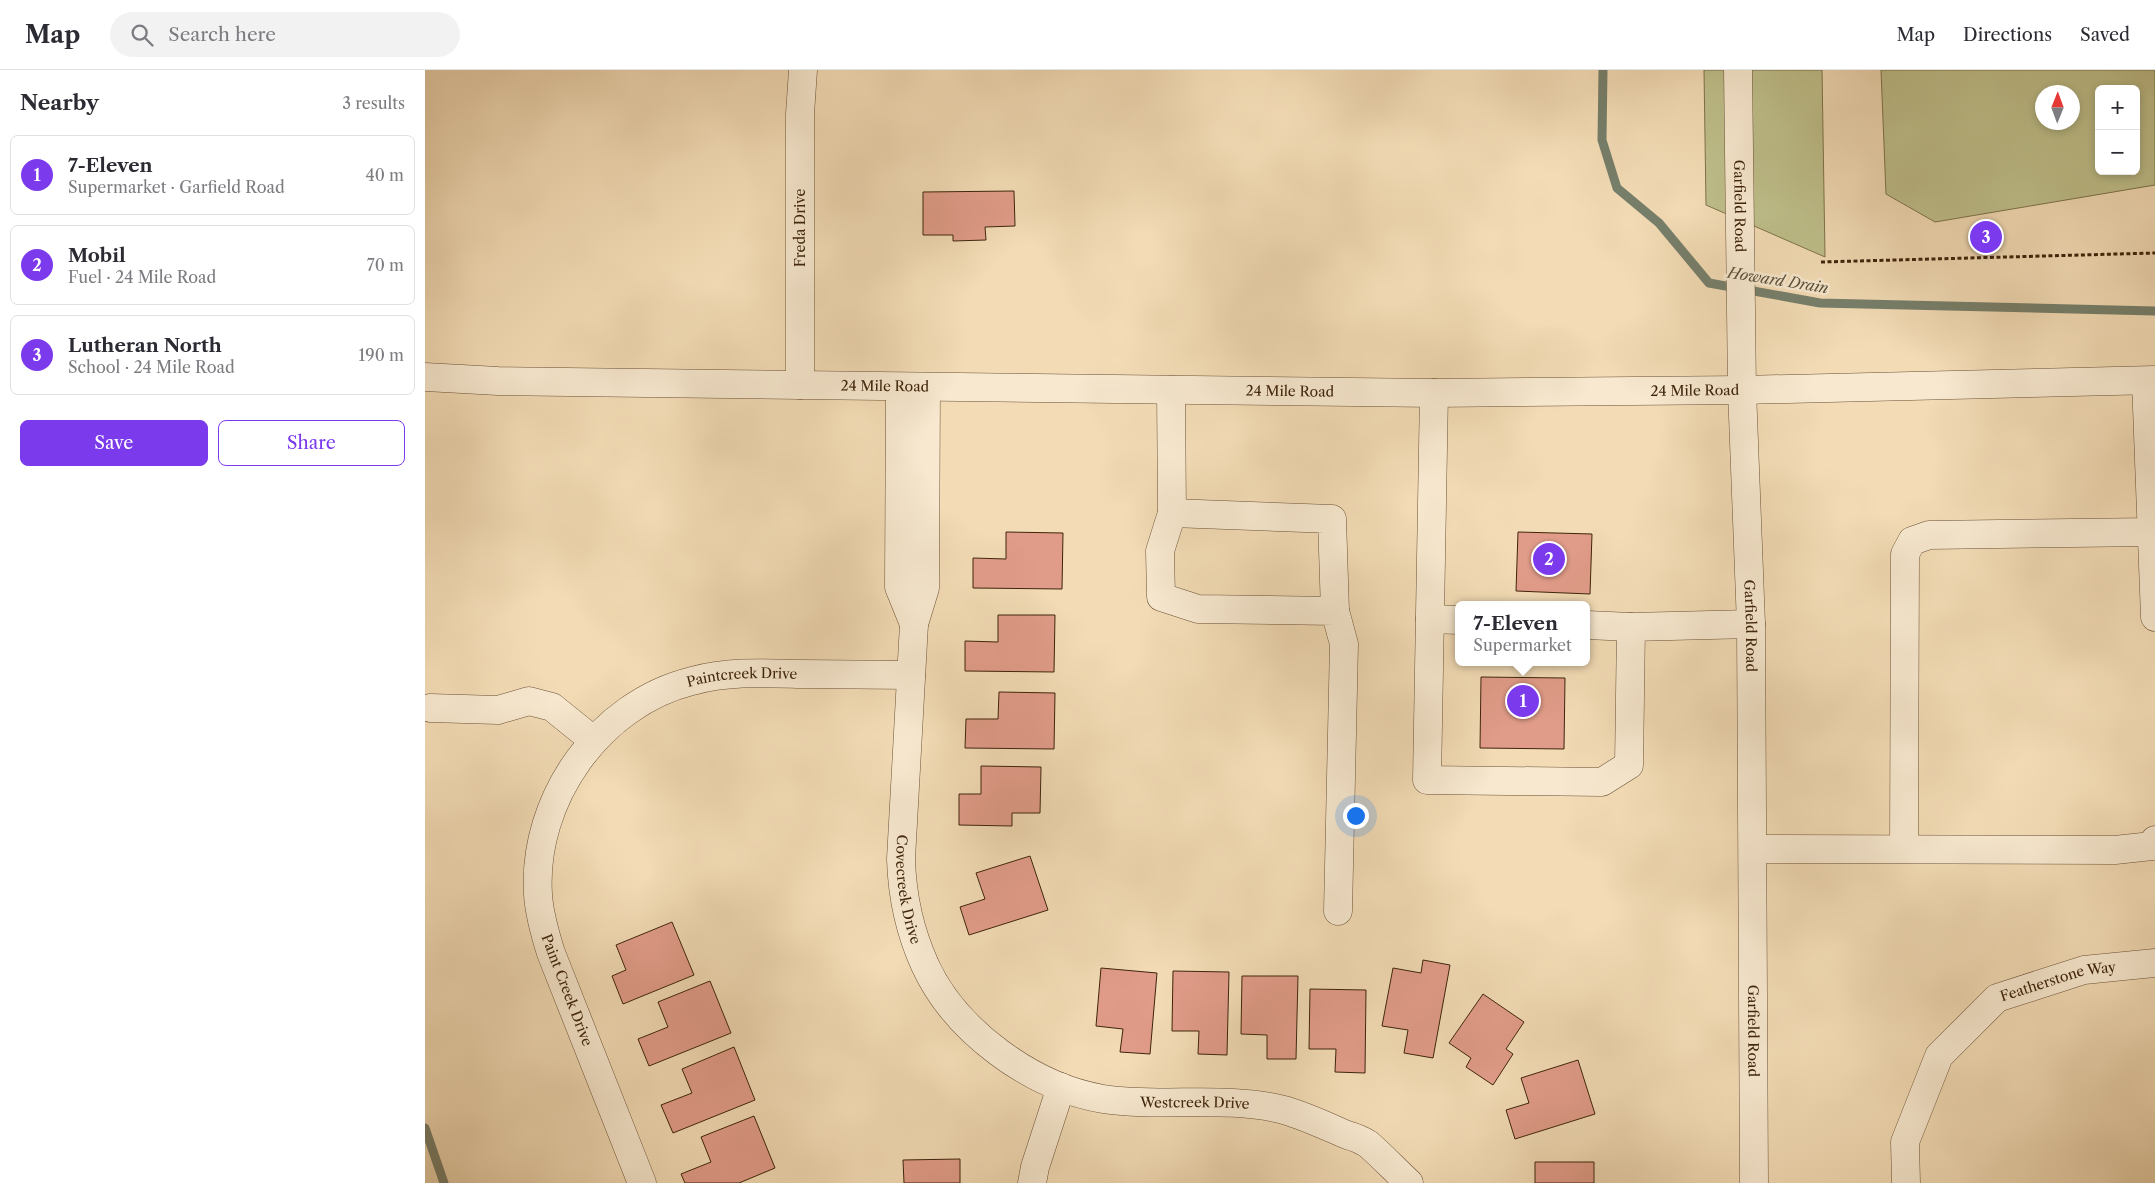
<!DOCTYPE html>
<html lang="en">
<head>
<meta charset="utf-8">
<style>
  body { margin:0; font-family:"Libre Caslon Text",serif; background:#f2f2f3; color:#2b2b33 }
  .controls { position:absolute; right:15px; top:15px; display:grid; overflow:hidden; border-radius:8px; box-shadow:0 2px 8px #0003 }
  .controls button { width:45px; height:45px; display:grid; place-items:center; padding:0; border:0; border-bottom:1px solid #e1e1e2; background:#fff; color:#2b2b33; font:25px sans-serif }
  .compass { position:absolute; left:1610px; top:15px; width:45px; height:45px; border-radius:50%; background:#fff; box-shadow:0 2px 8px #0003; rotate:1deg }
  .you { position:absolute; left:930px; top:745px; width:18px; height:18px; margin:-12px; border:4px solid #fff; border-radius:50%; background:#1a73e8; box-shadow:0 0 0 8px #1a73e833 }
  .badge { display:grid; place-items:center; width:32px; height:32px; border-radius:50%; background:#7c3aed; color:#fff; font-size:16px; font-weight:700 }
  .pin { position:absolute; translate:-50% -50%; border:2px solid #fff; box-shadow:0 1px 5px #0006 }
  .popup { position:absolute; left:1030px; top:531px; width:135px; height:65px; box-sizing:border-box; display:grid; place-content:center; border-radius:8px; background:#fff; filter:drop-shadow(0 1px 4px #0005); font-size:16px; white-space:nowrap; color:#7c7c81 }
  .popup b { font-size:19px; color:#2b2b33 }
  .popup::after { content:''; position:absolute; left:50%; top:100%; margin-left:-10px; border:10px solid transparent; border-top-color:#fff }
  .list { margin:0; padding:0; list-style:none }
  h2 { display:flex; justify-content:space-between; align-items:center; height:65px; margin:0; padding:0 20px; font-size:21px }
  h2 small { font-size:16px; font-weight:400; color:#7c7c81 }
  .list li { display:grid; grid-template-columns:32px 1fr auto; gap:15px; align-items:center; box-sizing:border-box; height:80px; margin:0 10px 10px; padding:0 10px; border:1px solid #e1e1e2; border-radius:8px }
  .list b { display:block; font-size:19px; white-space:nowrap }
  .list p { margin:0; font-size:16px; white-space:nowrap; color:#7c7c81 }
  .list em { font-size:16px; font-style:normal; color:#7c7c81 }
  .actions { display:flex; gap:10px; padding:15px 20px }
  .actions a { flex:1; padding:11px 0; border:1px solid #7c3aed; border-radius:8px; text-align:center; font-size:18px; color:#7c3aed }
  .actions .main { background:#7c3aed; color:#fff }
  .icon { flex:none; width:28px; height:28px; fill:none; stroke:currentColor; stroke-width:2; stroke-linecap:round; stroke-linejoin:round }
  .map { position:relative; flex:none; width:1730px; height:1113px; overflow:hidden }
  header { display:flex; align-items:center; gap:30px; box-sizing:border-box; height:70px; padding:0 25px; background:#fff; border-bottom:1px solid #e1e1e2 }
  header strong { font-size:24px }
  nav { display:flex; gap:28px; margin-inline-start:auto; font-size:18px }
  .search { width:350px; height:45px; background:#f2f2f3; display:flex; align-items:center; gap:12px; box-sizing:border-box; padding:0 18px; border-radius:28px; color:#7c7c81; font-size:19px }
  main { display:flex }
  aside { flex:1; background:#fff }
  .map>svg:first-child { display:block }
  .green { fill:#bebf8b; stroke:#7e724b; fill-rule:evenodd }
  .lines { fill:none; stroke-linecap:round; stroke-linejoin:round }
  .stream { stroke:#767f6b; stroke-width:9 }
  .building { fill:#e19c89; stroke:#3e240b }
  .minor-casing { stroke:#6b5236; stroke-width:29 }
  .path { stroke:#3e240b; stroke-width:3; stroke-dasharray:4 2.5; stroke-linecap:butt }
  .minor { stroke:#f7e8cf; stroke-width:28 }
  .labels { text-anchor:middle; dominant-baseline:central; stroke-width:5; stroke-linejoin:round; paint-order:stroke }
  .street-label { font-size:14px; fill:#3e240b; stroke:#f7e8cf }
  .water-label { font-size:15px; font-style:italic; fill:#5a513b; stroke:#f7e8cf }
</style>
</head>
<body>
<header>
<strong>Map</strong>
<div class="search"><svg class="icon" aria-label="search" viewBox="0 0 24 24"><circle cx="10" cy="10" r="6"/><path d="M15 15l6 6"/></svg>Search here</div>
<nav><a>Map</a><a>Directions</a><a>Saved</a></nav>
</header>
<main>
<aside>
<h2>Nearby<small>3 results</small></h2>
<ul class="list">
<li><span class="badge">1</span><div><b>7-Eleven</b><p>Supermarket · Garfield Road</p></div><em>40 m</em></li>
<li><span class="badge">2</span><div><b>Mobil</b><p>Fuel · 24 Mile Road</p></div><em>70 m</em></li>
<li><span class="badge">3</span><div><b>Lutheran North</b><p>School · 24 Mile Road</p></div><em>190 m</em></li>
</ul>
<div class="actions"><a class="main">Save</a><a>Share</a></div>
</aside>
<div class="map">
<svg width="1730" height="1113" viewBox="0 0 1730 1113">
  <rect width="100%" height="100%" fill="#f2dbb5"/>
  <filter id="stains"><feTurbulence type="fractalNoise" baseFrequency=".004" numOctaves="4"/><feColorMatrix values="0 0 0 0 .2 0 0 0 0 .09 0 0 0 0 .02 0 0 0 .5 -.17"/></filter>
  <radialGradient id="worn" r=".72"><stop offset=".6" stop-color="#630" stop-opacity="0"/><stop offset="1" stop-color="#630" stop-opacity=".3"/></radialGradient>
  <path class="green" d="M 1279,0 L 1397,0 L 1400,187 L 1281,135 Z
    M 1456,0 L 1730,0 L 1730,115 L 1510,152 L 1461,124 ZM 1674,19 L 1711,19 L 1711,101 L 1674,101 ZM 1618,22 L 1648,22 L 1648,52 L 1618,52 Z"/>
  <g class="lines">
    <path class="stream" d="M 1178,0 L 1177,70 L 1192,118 L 1234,153 L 1284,213 L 1395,233 L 1730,241
      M 0,1058 L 19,1113"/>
  </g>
  <path class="building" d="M 589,121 L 590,156 L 560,157 L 561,170 L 528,171 L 528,165 L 498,165 L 498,122 Z
    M 581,462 L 638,463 L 637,519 L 548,518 L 548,488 L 581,489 Z
    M 1093,462 L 1167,464 L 1165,524 L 1091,521 Z
    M 573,545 L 630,545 L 629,602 L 540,601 L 540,571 L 573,572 Z
    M 1056,607 L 1140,608 L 1139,679 L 1055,678 Z
    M 574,622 L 630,623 L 629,679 L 540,678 L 541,649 L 573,649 Z
    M 556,696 L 616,697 L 615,743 L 587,743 L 587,756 L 534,755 L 534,724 L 556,724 Z
    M 605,786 L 623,840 L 544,865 L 535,837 L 560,829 L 551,803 Z
    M 247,852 L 269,905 L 198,934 L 187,906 L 201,900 L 191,875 Z
    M 998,890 L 1025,895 L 1008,988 L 979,983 L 983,960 L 957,956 L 968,898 L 996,903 Z
    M 676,898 L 732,903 L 725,984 L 695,982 L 698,959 L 671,956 Z
    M 748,901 L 804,902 L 802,985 L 773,984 L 774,961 L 747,961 Z
    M 817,906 L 873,906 L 871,989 L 842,989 L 842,965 L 816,964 Z
    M 285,911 L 306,963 L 224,996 L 213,969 L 243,957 L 233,932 Z
    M 885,919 L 941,920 L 940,1003 L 910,1002 L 911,979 L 884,979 Z
    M 1058,924 L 1099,952 L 1081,979 L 1088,984 L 1068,1015 L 1041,997 L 1046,988 L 1024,973 Z
    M 309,977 L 330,1030 L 248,1063 L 236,1035 L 267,1023 L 257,999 Z
    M 1153,990 L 1170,1044 L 1090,1069 L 1081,1040 L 1104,1033 L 1096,1008 Z
    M 329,1046 L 350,1098 L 314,1113 L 260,1113 L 256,1104 L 286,1092 L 276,1067 Z
    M 535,1089 L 535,1113 L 479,1113 L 478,1090 Z
    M 1110,1092 L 1169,1092 L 1169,1113 L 1110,1113 Z"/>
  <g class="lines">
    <defs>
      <g id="minor">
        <path id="s1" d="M 1313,0 L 1317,320 L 1326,554 L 1329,1113"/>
        <path id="s2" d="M 0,307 L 73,311 L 1009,323 L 1317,320 L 1730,310"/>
        <path d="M 1721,311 L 1730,547"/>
        <path d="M 375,315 L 375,44 L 378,0"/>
        <path d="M 475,317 L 474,517 L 489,554"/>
        <path id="s3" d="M 501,317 L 500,518 L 489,554 L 476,789 C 477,824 485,862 500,895 C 530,961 607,1017 678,1029 C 737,1038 800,1025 859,1040 C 880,1046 901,1056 922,1065 C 929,1067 937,1070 943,1074 C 957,1086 970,1100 984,1113"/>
        <path d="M 746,320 L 747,443 L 735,481 L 736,527 L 773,539 L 910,541 L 919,574 L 913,841"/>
        <path d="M 1009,323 L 1002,710 L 1177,712 L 1204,695 L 1206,557 L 1326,554"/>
        <path d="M 747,443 L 907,449 L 910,541"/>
        <path d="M 1005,549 L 1034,550"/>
        <path d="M 1162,555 L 1206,557"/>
        <path d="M 5,638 L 73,640 L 104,631 L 127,637 L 168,670"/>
        <path d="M 1328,779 L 1690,780 L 1727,776 L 1730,770"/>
        <path d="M 1479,779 L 1480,484 L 1487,471 L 1504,465 L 1727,462"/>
        <path id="s4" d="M 217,1113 L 126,883 C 120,864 114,844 113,824 C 107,730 174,634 267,611 C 303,601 339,603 376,604 C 412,604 449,605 486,605"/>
        <path d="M 607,1113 L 610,1097 L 636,1017"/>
        <path id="s5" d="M 1481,1113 L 1480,1072 L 1514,986 L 1572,928 L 1659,900 L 1730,893"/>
      </g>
    </defs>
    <use href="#minor" class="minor-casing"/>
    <path class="path" d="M 1396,192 L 1730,183"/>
    <use href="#minor" class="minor"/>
  </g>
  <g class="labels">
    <g class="street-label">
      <text stroke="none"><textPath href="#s1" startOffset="136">Garfield Road</textPath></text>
      <text transform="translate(375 158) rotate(-90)">Freda Drive</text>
      <text stroke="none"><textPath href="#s2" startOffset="460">24 Mile Road</textPath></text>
      <text stroke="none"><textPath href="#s2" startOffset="1270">24 Mile Road</textPath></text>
      <text stroke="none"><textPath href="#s2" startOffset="865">24 Mile Road</textPath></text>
      <text stroke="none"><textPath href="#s1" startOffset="556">Garfield Road</textPath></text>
      <text stroke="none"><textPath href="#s4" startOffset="642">Paintcreek Drive</textPath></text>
      <text stroke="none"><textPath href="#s3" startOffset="505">Covecreek Drive</textPath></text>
      <text stroke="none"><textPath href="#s5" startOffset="279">Featherstone Way</textPath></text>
      <text transform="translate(142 920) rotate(69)">Paint Creek Drive</text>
      <text stroke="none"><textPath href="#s1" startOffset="961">Garfield Road</textPath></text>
      <text stroke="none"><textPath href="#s3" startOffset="906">Westcreek Drive</textPath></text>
    </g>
    <g class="water-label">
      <text transform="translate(1353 210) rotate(9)">Howard Drain</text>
    </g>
  </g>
  <rect width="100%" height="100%" filter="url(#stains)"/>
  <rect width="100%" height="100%" fill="url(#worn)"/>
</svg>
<div class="controls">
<button>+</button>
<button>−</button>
</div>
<svg class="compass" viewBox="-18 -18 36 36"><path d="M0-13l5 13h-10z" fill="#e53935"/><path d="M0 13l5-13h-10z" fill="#7c7c81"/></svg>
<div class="you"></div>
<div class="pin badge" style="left:1098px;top:631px">1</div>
<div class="popup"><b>7-Eleven</b>Supermarket</div>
<div class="pin badge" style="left:1124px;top:489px">2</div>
<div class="pin badge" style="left:1561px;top:167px">3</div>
</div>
</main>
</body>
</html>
